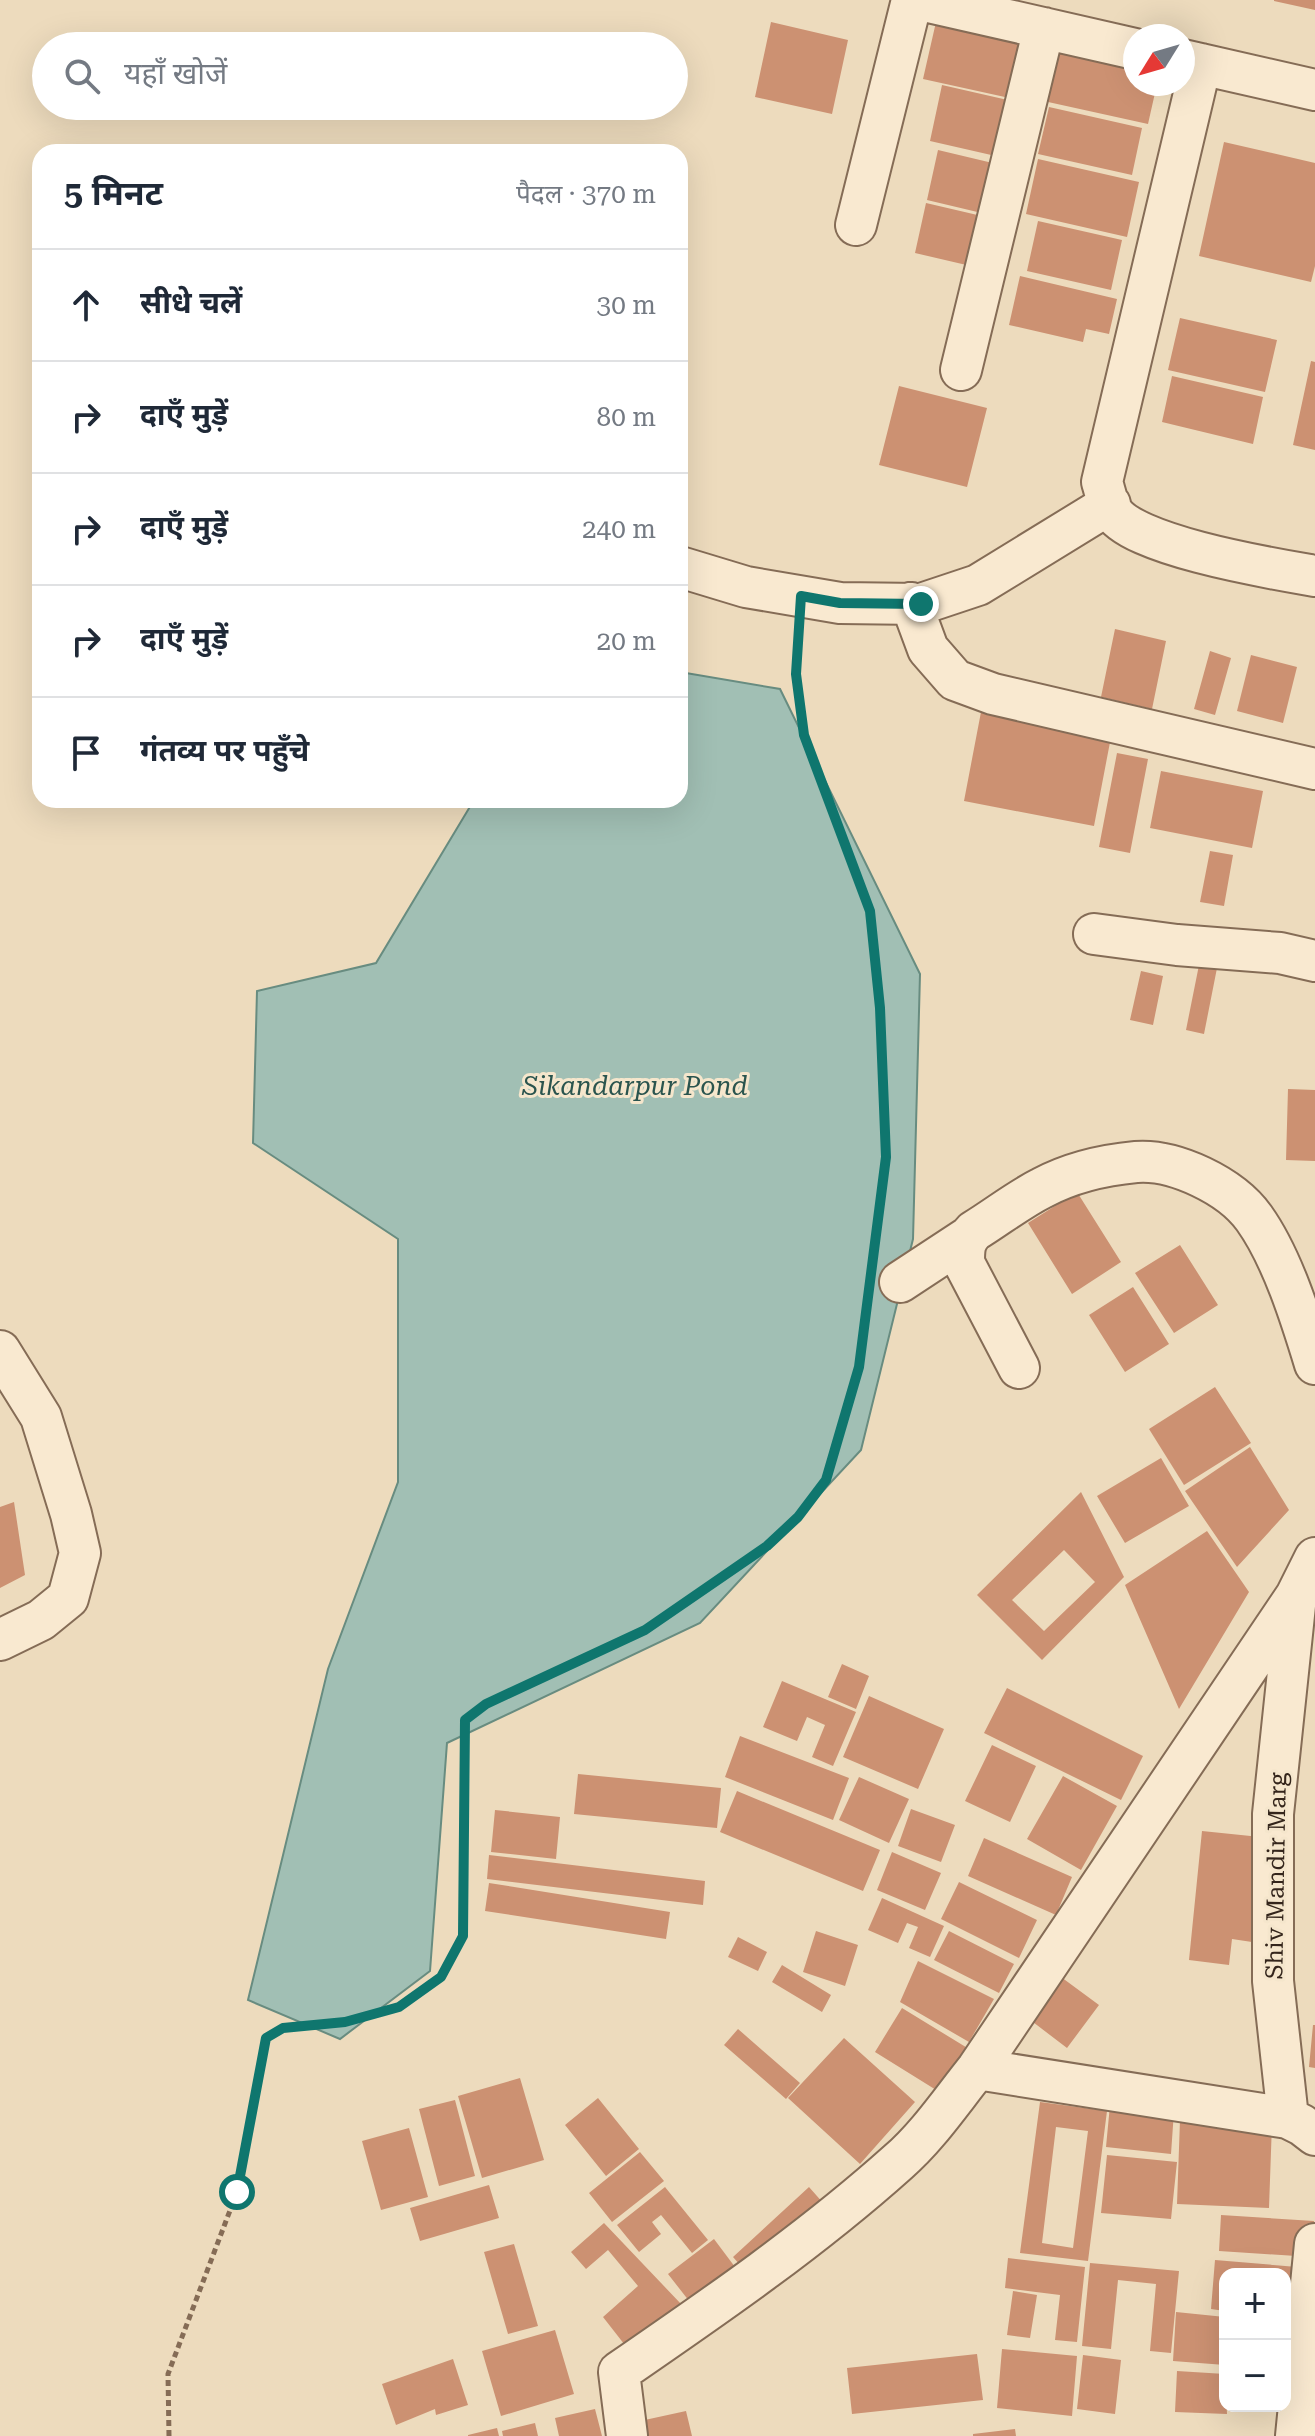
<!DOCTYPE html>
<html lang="hi">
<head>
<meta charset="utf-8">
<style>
  body { margin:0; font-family:"Roboto Serif","Noto Sans Devanagari",serif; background:#f6f6f7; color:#1f2937 }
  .controls { position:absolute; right:24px; bottom:24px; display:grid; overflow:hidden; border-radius:16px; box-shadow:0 8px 32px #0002 }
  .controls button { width:72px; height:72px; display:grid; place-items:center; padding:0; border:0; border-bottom:2px solid #e0e1e3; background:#fff; color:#1f2937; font:40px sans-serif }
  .compass { position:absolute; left:1123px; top:24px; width:72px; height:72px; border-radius:50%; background:#fff; box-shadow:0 8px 32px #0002; rotate:233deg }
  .stop { position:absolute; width:24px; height:24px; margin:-18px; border:6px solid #0f766e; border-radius:50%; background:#fff }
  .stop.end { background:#0f766e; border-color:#fff; box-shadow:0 2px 8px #0008 }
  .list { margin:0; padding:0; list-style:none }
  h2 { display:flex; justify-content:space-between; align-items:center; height:104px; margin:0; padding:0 32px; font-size:34px }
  h2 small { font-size:26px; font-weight:400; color:#747a83 }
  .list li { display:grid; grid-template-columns:52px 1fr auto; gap:24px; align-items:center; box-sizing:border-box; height:112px; padding:0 32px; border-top:2px solid #e0e1e3 }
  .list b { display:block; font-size:30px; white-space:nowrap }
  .list em { font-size:26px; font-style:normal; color:#747a83 }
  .icon { flex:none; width:44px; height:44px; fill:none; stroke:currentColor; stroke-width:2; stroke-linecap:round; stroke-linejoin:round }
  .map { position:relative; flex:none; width:1315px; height:2436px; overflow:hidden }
  .search { position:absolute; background:#fff; box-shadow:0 8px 32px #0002; left:32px; top:32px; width:656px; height:88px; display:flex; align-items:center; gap:20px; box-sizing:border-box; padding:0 28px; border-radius:44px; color:#747a83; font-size:30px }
  .panel { position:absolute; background:#fff; box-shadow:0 8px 32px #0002; left:32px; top:144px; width:656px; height:664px; border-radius:24px }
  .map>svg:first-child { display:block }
  .water { fill:#a1bfb4; stroke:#688c80; stroke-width:2 }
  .building { fill:#cc9172; fill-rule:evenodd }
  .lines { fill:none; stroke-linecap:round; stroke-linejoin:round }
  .minor-casing { stroke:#856c56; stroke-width:44 }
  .path { stroke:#856c56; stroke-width:5; stroke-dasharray:6 4; stroke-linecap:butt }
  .minor { stroke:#f9e9d0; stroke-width:40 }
  .route { stroke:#0f766e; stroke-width:10 }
  .labels { text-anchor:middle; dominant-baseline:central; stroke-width:6; stroke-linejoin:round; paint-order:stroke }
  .street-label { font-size:24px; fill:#34251b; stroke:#f5e6cc }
  .water-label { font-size:26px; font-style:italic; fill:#2a544e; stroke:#f5e6cc }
</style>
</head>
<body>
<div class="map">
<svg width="1315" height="2436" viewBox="0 0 1315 2436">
  <rect width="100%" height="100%" fill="#eddbbd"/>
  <path class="water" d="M 680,672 L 780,689 L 920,974 L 913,1239 L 861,1450 L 700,1623 L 447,1743 L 430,1971 L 340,2039 L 248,2000 L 328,1669 L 398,1482 L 398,1239 L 253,1143 L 257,991 L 376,963 L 474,800 L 680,800 Z"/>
  <path class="building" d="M 1274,0 L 1315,0 L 1315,10 L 1274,1 Z
    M 771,22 L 848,40 L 832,114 L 755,97 Z
    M 936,22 L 1026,43 L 1014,99 L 923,79 Z
    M 1051,45 L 1135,64 L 1135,84 L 1157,84 L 1148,124 L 1039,100 Z
    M 942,85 L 1012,101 L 1000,157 L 930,141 Z
    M 1049,107 L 1142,128 L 1132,175 L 1038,154 Z
    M 1224,142 L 1315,163 L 1315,266 L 1311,282 L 1199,256 Z
    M 938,150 L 1001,165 L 990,215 L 927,200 Z
    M 1038,159 L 1139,182 L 1127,237 L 1026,214 Z
    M 926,203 L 986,217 L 975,267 L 915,253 Z
    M 1038,221 L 1122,240 L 1111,290 L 1027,271 Z
    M 1020,276 L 1117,299 L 1109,334 L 1086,329 L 1083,342 L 1009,325 Z
    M 1180,318 L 1277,340 L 1265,392 L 1168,370 Z
    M 1311,361 L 1315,362 L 1315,450 L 1293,445 Z
    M 1172,376 L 1263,397 L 1253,444 L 1162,422 Z
    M 899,386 L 987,408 L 967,487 L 879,465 Z
    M 1115,629 L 1166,641 L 1152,709 L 1101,697 Z
    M 1210,651 L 1231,658 L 1215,715 L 1194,709 Z
    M 1251,655 L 1297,667 L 1283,723 L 1237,711 Z
    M 981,712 L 1111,737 L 1094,826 L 964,801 Z
    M 1117,753 L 1148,759 L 1130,853 L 1099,847 Z
    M 1161,771 L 1263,791 L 1252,848 L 1150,828 Z
    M 1210,851 L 1233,855 L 1224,906 L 1200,902 Z
    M 1199,965 L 1217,968 L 1204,1034 L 1186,1030 Z
    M 1141,971 L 1163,976 L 1153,1025 L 1130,1020 Z
    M 1288,1089 L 1315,1090 L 1315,1161 L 1286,1160 Z
    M 1077,1192 L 1121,1262 L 1072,1294 L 1028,1223 Z
    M 1180,1245 L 1218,1305 L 1174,1333 L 1135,1273 Z
    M 1133,1287 L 1169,1344 L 1125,1372 L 1089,1315 Z
    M 1215,1387 L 1251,1443 L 1184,1485 L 1149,1429 Z
    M 1250,1447 L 1289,1510 L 1237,1567 L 1185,1491 Z
    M 1161,1458 L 1189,1506 L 1125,1543 L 1097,1496 Z
    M 1081,1492 L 1124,1577 L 1042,1660 L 977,1595 ZM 1064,1550 L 1095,1582 L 1044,1631 L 1012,1600 Z
    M 14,1502 L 25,1575 L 0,1588 L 0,1507 Z
    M 1207,1531 L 1249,1592 L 1179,1709 L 1125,1585 Z
    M 842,1664 L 869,1676 L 856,1709 L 828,1697 Z
    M 782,1681 L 856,1712 L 833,1766 L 812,1757 L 825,1725 L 807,1717 L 797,1741 L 763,1727 Z
    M 1007,1688 L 1143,1756 L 1121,1800 L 984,1733 Z
    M 869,1696 L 944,1729 L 918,1789 L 843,1757 Z
    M 740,1736 L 849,1778 L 833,1820 L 725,1777 Z
    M 992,1745 L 1036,1766 L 1010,1822 L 965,1801 Z
    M 578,1774 L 721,1788 L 717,1828 L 574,1814 Z
    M 1063,1776 L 1117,1806 L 1081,1870 L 1027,1839 Z
    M 859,1777 L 909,1799 L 889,1843 L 839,1820 Z
    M 737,1791 L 880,1850 L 863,1891 L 720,1832 Z
    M 911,1809 L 955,1825 L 941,1862 L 898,1846 Z
    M 495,1810 L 560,1817 L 556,1859 L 491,1852 Z
    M 1202,1831 L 1270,1838 L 1252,1942 L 1232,1939 L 1229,1965 L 1189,1960 Z
    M 984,1838 L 1072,1877 L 1056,1915 L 968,1876 Z
    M 892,1852 L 941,1873 L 925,1910 L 877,1890 Z
    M 489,1855 L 705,1881 L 703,1905 L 487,1879 Z
    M 959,1882 L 1037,1920 L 1019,1958 L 941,1919 Z
    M 489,1883 L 670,1912 L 666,1939 L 485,1911 Z
    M 882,1898 L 944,1926 L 930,1957 L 909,1948 L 918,1927 L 907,1923 L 898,1943 L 868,1930 Z
    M 816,1931 L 858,1945 L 845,1986 L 803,1972 Z
    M 949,1931 L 1014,1964 L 999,1993 L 934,1960 Z
    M 738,1937 L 767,1952 L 758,1971 L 728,1957 Z
    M 918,1961 L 994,1999 L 969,2042 L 900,2002 Z
    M 782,1965 L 831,1995 L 822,2012 L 772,1982 Z
    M 1061,1977 L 1099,2005 L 1067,2048 L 1029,2019 Z
    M 902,2008 L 969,2049 L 941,2093 L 875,2052 Z
    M 1313,2025 L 1315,2025 L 1315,2068 L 1309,2067 Z
    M 738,2029 L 800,2083 L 786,2099 L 724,2045 Z
    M 844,2038 L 915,2102 L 860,2164 L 788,2098 Z
    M 520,2078 L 544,2160 L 482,2178 L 458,2096 Z
    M 598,2098 L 639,2149 L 606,2176 L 565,2125 Z
    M 455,2100 L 475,2176 L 439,2186 L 419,2109 Z
    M 1040,2102 L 1107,2111 L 1088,2261 L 1020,2253 ZM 1056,2127 L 1088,2131 L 1073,2248 L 1042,2243 Z
    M 1110,2105 L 1174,2111 L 1171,2154 L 1106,2147 Z
    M 1180,2120 L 1272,2123 L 1269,2208 L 1177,2204 Z
    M 409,2128 L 428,2197 L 381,2210 L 362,2141 Z
    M 640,2152 L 664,2181 L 612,2222 L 589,2193 Z
    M 1107,2155 L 1177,2162 L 1171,2219 L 1101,2213 Z
    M 489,2185 L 499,2218 L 420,2241 L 410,2208 Z
    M 665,2187 L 708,2240 L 692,2253 L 661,2215 L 652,2222 L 661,2234 L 639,2252 L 617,2225 Z
    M 809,2187 L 824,2204 L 748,2274 L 733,2257 Z
    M 1221,2215 L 1314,2221 L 1311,2257 L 1219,2251 Z
    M 604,2223 L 682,2305 L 628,2349 L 603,2317 L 638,2286 L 608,2250 L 586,2269 L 571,2252 Z
    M 714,2239 L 738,2271 L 693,2306 L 668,2274 Z
    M 514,2244 L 538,2326 L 508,2334 L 484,2252 Z
    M 1008,2258 L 1085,2267 L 1077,2342 L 1055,2340 L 1060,2295 L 1005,2288 Z
    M 1215,2260 L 1309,2268 L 1306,2317 L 1285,2316 L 1285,2274 L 1225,2274 L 1225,2311 L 1211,2309 Z
    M 1090,2263 L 1179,2271 L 1171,2353 L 1150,2351 L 1156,2284 L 1118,2280 L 1111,2349 L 1082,2346 Z
    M 1013,2291 L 1037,2295 L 1030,2338 L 1007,2335 Z
    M 1176,2312 L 1225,2317 L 1225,2365 L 1173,2361 Z
    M 555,2330 L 574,2394 L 501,2416 L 482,2351 Z
    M 1002,2349 L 1077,2356 L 1072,2416 L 997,2408 Z
    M 977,2354 L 983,2400 L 852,2414 L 847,2368 Z
    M 1083,2355 L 1121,2360 L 1115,2414 L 1077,2409 Z
    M 453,2359 L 468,2405 L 436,2415 L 435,2409 L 396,2425 L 382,2384 Z
    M 1177,2371 L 1225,2374 L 1227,2414 L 1175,2412 Z
    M 595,2409 L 602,2436 L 559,2436 L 555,2418 Z
    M 686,2411 L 692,2436 L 634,2436 L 631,2423 Z
    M 535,2423 L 538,2436 L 503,2436 L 502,2431 Z
    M 497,2428 L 499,2436 L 468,2436 L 468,2435 Z
    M 1015,2429 L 1016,2436 L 973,2436 L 973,2434 Z"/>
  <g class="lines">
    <defs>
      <path id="minor" d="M 920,0 L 1135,49
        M 1183,60 L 1315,90
        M 1201,64 L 1102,482 C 1105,491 1107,503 1112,511 C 1132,546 1275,569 1315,576
        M 856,225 L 912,0
        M 961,370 L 1044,28
        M 680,567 L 746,587 L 840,603 L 921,604 L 978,585 L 1110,504
        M 911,603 L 928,649 L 955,680 L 993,694 L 1315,769
        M 1094,934 L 1177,945 L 1280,953 L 1315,961
        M 900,1282 L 967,1238
        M 0,1351 L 41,1417 L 71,1514 L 80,1553 L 68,1598 L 41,1620 L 0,1640
        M 1019,1368 L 964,1263 C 964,1249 964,1241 974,1231 C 997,1217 1018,1200 1042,1188 C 1070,1173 1104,1165 1136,1162 C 1175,1159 1231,1186 1254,1218 C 1282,1257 1301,1318 1315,1364
        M 977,2069 L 1288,2118 L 1302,2125 L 1315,2135
        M 1288,2118 L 1273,1981 L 1273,1814 L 1296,1596 L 1315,1558
        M 627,2436 L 619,2372 C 715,2306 811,2240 898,2162 C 928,2136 952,2100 977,2069 L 1296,1596
        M 1296,2436 L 1315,2244"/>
    </defs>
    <use href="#minor" class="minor-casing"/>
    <path class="path" d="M 799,634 L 796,674 L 804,735 L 870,911 L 880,1008 L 886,1157 L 873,1253
      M 169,2436 L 168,2374 L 237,2192 L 266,2038 L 283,2028 L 345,2022 L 399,2007 L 441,1977 L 463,1936 L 465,1720 L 486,1704 L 645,1630 L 767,1546 L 798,1517 L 826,1480 L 859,1367 L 867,1303"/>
    <use href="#minor" class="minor"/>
  </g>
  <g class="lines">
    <path class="route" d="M 237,2192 L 266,2038 L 283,2028 L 345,2022 L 399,2007 L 441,1977 L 463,1936 L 465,1720 L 486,1704 L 645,1630 L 767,1546 L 798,1517 L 826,1480 L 859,1367 L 886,1157 L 880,1008 L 870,911 L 804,735 L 796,674 L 801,596 L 840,603 L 921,604"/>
  </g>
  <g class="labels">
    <g class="street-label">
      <text transform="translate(1276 1876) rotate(-89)">Shiv Mandir Marg</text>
    </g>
    <g class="water-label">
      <text x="635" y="1086">Sikandarpur Pond</text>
    </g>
  </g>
</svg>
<div class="controls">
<button>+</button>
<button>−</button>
</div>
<svg class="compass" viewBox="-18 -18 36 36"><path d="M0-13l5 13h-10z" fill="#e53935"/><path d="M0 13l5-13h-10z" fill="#747a83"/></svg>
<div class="stop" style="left:237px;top:2192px"></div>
<div class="stop end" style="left:921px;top:604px"></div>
<div class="search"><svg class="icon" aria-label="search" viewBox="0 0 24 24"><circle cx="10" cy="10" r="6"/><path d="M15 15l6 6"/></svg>यहाँ खोजें</div>
<section class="panel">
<h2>5 मिनट<small>पैदल · 370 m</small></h2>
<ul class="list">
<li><svg class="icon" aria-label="ahead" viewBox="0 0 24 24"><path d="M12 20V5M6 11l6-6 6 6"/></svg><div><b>सीधे चलें</b></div><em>30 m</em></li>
<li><svg class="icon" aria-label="right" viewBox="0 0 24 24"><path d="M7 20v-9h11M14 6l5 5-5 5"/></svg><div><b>दाएँ मुड़ें</b></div><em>80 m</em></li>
<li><svg class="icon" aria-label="right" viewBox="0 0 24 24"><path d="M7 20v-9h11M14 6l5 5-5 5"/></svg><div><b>दाएँ मुड़ें</b></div><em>240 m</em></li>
<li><svg class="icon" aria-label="right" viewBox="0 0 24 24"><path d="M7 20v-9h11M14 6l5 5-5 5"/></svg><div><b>दाएँ मुड़ें</b></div><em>20 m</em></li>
<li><svg class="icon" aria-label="arrive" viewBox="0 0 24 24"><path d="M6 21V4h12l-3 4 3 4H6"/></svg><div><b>गंतव्य पर पहुँचे</b></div></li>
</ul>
</section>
</div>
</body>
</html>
